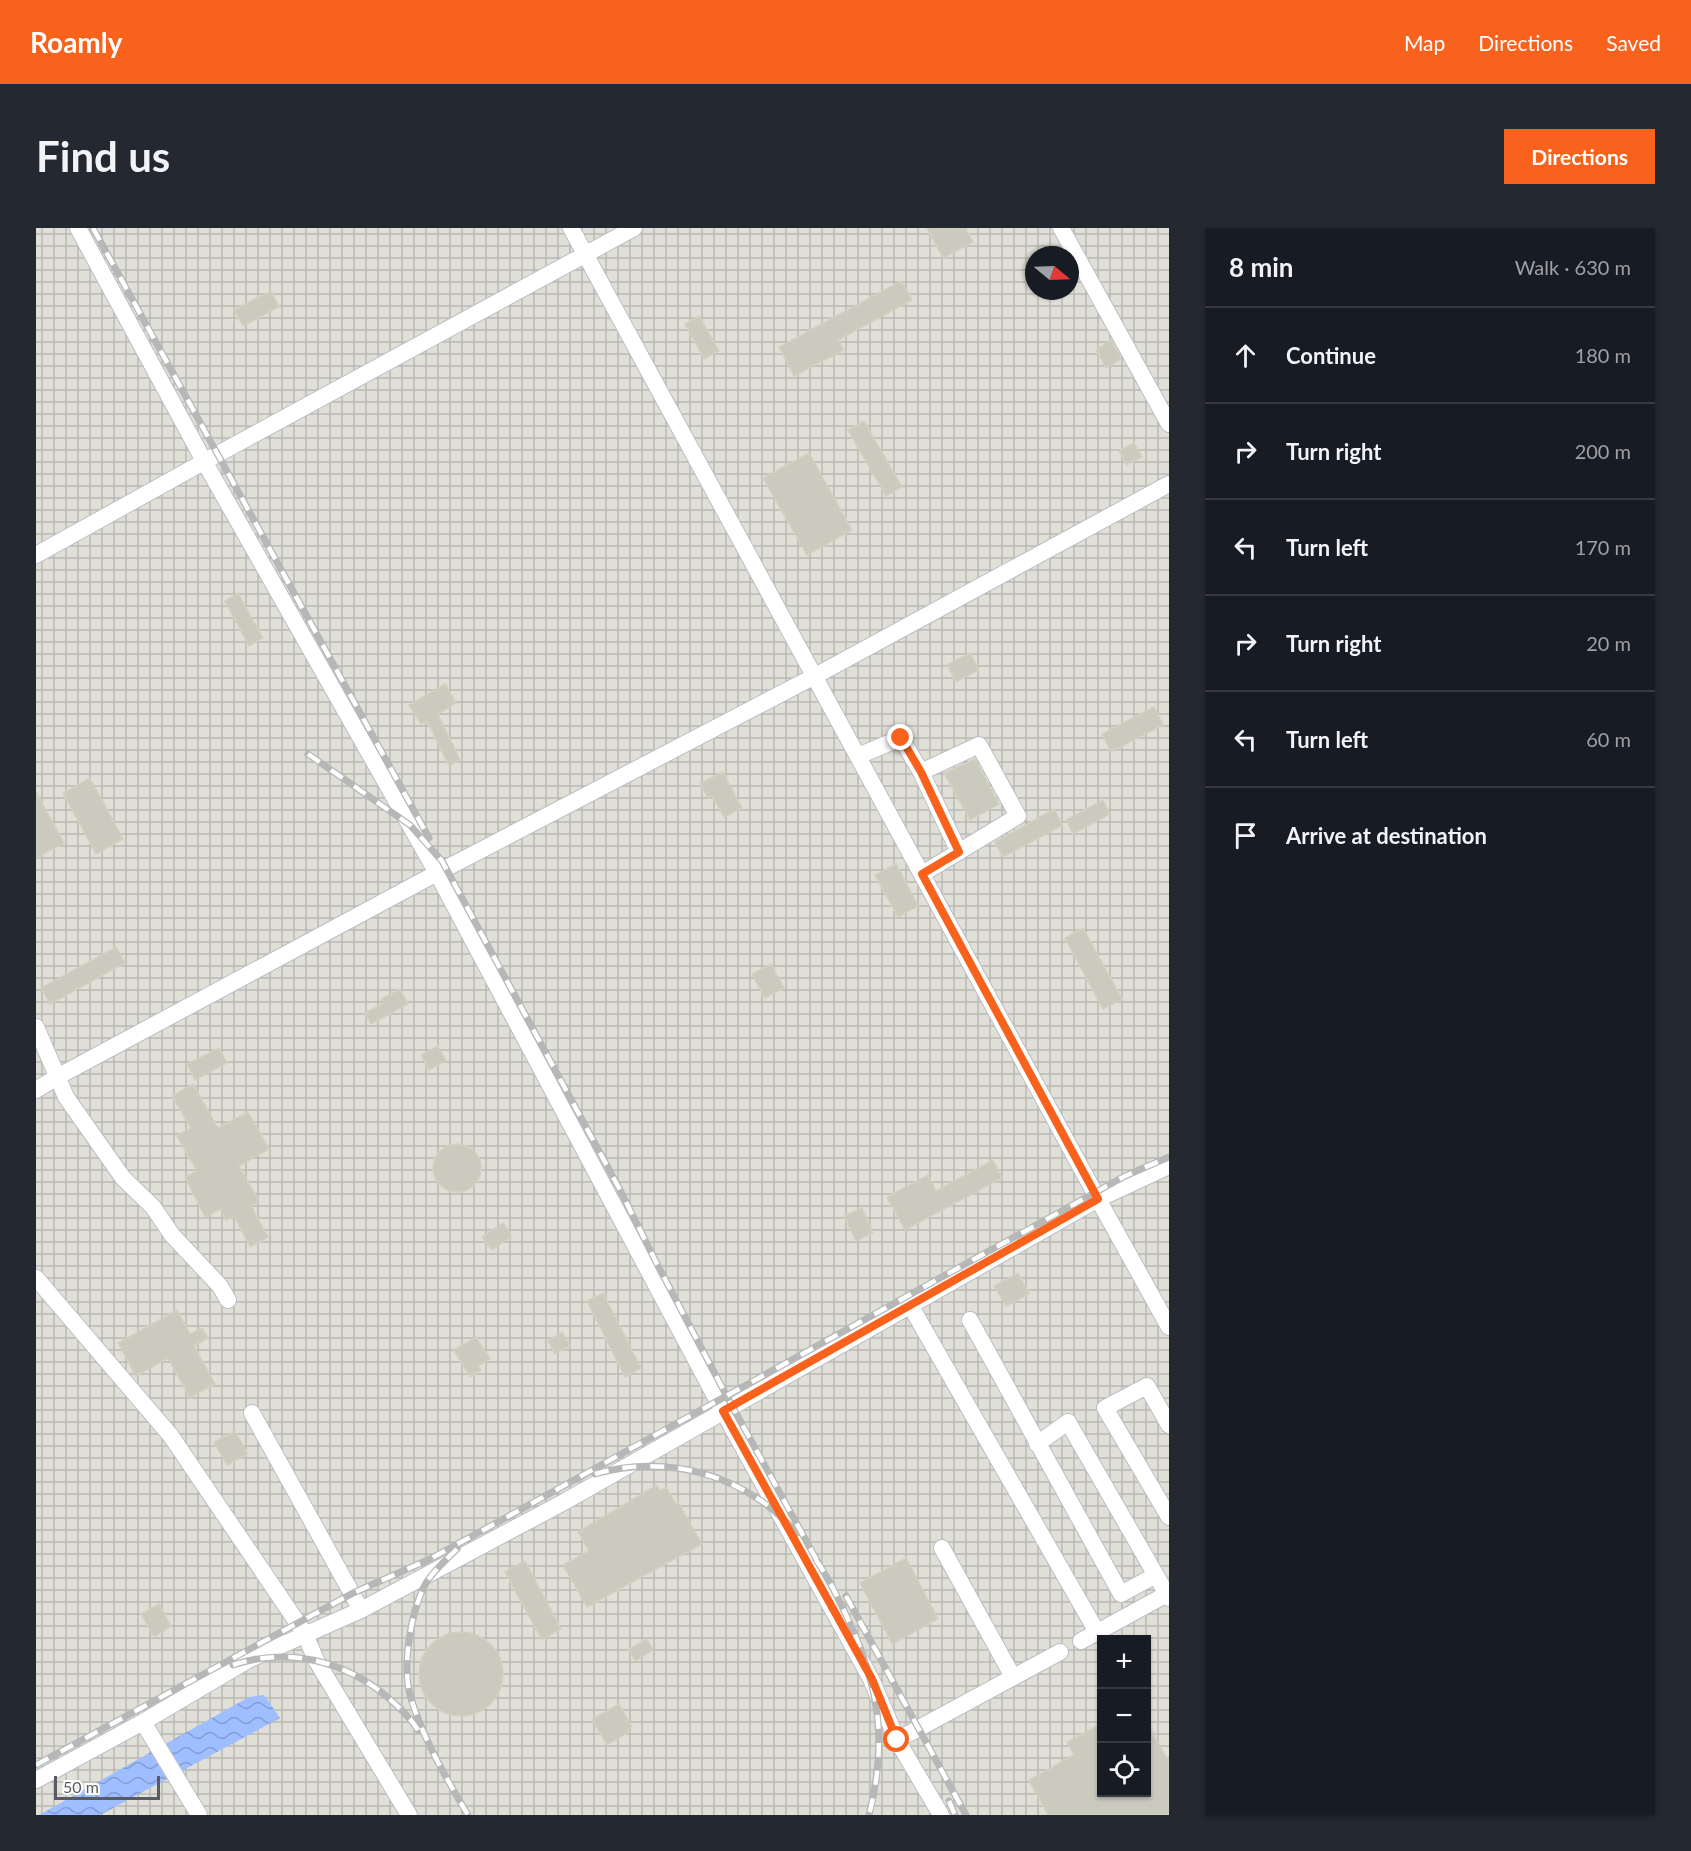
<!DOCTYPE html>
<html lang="en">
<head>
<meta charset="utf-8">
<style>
  body { margin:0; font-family:Lato,sans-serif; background:#242831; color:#f1f3f6 }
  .controls { position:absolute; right:18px; bottom:18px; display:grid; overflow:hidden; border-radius:0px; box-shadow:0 2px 4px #0004 }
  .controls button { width:54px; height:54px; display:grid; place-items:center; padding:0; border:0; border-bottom:2px solid #363941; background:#171b24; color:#f1f3f6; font:30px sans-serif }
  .compass { position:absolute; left:989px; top:18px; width:54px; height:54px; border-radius:50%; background:#171b24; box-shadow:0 2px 4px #0004; rotate:109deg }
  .scale { position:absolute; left:18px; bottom:15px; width:106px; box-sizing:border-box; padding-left:6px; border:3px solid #595b63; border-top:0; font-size:16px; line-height:21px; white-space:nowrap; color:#595b63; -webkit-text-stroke:4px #fff; paint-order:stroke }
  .stop { position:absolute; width:18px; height:18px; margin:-14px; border:4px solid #f8621c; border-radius:50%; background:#fff }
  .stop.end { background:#f8621c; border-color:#fff; box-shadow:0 2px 6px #0008 }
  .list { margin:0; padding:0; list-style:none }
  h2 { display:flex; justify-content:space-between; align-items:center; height:78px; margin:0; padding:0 24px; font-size:26px }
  h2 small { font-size:20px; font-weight:400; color:#9ea1a6 }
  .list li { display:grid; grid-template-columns:39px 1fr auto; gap:18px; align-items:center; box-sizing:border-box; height:96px; padding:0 24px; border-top:2px solid #363941 }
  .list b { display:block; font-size:22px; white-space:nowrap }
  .list em { font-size:20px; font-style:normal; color:#9ea1a6 }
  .icon { flex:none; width:33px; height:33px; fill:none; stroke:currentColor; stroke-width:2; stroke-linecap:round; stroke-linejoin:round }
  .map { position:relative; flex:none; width:1133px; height:1587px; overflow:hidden; border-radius:0px }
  header { display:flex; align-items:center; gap:36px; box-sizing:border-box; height:84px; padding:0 30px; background:#f8621c; color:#fff }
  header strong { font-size:28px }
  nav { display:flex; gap:33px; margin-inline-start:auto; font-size:21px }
  .intro { display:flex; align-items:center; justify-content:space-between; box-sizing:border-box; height:144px; padding:0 36px }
  h1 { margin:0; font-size:42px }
  .button { padding:15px 27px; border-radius:0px; background:#f8621c; color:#fff; font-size:21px; font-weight:700 }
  main { display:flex; gap:36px; padding:0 36px }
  aside { flex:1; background:#171b24; border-radius:0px; box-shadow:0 2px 4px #0004 }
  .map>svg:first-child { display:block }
  .industrial { fill:url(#industrial-grid); fill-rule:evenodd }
  .water { fill:url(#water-waves) }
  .building { fill:#cbcabf; stroke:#d3d1be; stroke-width:1.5 }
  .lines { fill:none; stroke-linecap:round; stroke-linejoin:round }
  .minor-casing { stroke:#bdbec5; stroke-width:18 }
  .minor { stroke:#fff; stroke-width:16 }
  .rail-casing { stroke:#b6b7b7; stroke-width:7 }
  .rail { stroke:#fff; stroke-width:4.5; stroke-dasharray:14; stroke-linecap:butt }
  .route { stroke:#f8621c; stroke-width:8 }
</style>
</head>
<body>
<header>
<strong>Roamly</strong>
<nav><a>Map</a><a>Directions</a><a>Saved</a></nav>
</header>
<div class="intro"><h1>Find us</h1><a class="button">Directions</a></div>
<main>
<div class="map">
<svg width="1133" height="1587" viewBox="0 0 1133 1587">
  <defs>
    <pattern id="industrial-grid" width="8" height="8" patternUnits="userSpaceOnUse" patternTransform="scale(1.5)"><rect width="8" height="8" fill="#e1e0d8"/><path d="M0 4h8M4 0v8" fill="none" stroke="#b9b9b3"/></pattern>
    <pattern id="water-waves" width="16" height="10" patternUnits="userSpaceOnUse" patternTransform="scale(1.5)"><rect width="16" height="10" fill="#9fbeff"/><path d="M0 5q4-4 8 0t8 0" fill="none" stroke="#859dd2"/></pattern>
  </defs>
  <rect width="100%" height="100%" fill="#edeee0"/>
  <path class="industrial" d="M 0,0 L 1133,0 L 1133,1587 L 0,1587 ZM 998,27 L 1034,27 L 1034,63 L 998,63 ZM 1066,1412 L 1110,1412 L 1110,1564 L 1066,1564 Z"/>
  <path class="water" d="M 228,1467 L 244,1490 L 64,1587 L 3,1587 L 213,1469 Z"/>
  <path class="building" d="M 891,0 L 929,0 L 937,14 L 907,30 Z
    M 865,53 L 876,72 L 802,112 L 808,122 L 758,148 L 743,119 Z
    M 235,63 L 243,79 L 207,98 L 198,82 Z
    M 663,88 L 683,123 L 668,131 L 649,96 Z
    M 1075,112 L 1085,131 L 1070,140 L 1060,122 Z
    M 828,193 L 866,259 L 850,268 L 812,202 Z
    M 1098,215 L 1106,229 L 1091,237 L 1083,223 Z
    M 773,225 L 816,302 L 771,327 L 727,250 Z
    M 202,365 L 227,410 L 213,418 L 189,373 Z
    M 934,425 L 943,442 L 920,454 L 911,437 Z
    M 409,456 L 420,475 L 402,486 L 424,532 L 413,538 L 391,493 L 385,496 L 373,477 Z
    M 1118,479 L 1127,497 L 1075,524 L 1066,506 Z
    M 939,531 L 963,576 L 934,592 L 908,545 Z
    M 687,544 L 706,580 L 688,589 L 676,568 L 672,570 L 664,555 Z
    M 54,550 L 87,611 L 60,626 L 27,565 Z
    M 0,564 L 28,615 L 0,630 Z
    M 1067,572 L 1074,586 L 1037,606 L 1030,592 Z
    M 1018,581 L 1027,597 L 967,629 L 959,614 Z
    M 860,636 L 882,678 L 862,689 L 839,647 Z
    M 1047,700 L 1086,771 L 1067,781 L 1029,710 Z
    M 80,719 L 89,735 L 14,776 L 5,760 Z
    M 735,736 L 748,760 L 729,770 L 716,746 Z
    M 364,761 L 372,776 L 335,796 L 329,785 L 348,775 L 345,771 Z
    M 402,818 L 410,833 L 393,842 L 385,827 Z
    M 183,820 L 191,835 L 159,852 L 151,836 Z
    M 157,856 L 182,900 L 212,884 L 233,921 L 203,938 L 223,973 L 215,978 L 232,1009 L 214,1019 L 198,988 L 190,992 L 184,981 L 169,989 L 149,949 L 161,943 L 141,908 L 155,900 L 136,868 Z
    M397 940a24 24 0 1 1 48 0a24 24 0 1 1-48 0Z
    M 957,932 L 966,950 L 869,1002 L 851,969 L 892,947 L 900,963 Z
    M 826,980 L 837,1005 L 820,1013 L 808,988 Z
    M 467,995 L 476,1008 L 456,1022 L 446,1009 Z
    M 982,1045 L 993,1066 L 970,1078 L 958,1058 Z
    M 567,1065 L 605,1140 L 589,1149 L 551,1073 Z
    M 141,1082 L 154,1106 L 166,1100 L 172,1110 L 158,1118 L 179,1156 L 154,1170 L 132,1130 L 100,1148 L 82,1115 Z
    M 526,1104 L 534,1118 L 519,1126 L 512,1113 Z
    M 440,1109 L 454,1131 L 442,1138 L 445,1142 L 434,1149 L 418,1122 Z
    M 199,1203 L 212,1226 L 191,1237 L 178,1214 Z
    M 621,1257 L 624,1263 L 630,1259 L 640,1276 L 642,1274 L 666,1316 L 551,1379 L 527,1337 L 553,1323 L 542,1304 Z
    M 870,1330 L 902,1391 L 856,1416 L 824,1355 Z
    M 489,1333 L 525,1401 L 506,1412 L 469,1344 Z
    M 123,1376 L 135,1398 L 118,1409 L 105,1386 Z
    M383 1446a42 42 0 1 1 84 0a42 42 0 1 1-84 0Z
    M 611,1411 L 617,1422 L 599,1433 L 593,1421 Z
    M 583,1476 L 596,1499 L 591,1502 L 593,1504 L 571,1517 L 556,1491 Z
    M 1110,1493 L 1133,1534 L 1133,1587 L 1012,1587 L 993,1552 L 1038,1527 L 1031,1514 L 1065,1496 L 1065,1564 L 1110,1564 Z"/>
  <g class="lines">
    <defs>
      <path id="minor" d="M 42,0 L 168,233 L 401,645 L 687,1183 L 835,1451 L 861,1512 L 905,1587
        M 535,0 L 1062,971 L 1133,1099
        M 1025,0 L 1133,196
        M 0,327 L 182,226 L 598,0
        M 822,528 L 865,510 L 885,544 L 923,624
        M 885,544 L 943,517 L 982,588 L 886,646
        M 0,799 L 30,869 L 87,950 L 117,979 L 136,1007 L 184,1058 L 192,1072
        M 0,862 L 21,849 L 401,645 L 779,448 L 1133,256
        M 0,1050 L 135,1208 L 269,1406 L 280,1432 L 373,1587
        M 874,1077 L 1061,1404
        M 934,1092 L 1085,1366 L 1120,1347
        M 216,1185 L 325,1382
        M 1133,1197 L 1111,1158 L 1069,1180 L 1133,1289
        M 1001,1216 L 1032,1194 L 1133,1370
        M 906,1320 L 977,1449
        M 1045,1413 L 1133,1365
        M 107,1494 L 163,1587
        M 861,1512 L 1024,1424
        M 0,1552 L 107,1494 L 212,1432 L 325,1382 L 528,1274 L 1062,971 L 1133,938"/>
    </defs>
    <use href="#minor" class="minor-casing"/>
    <use href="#minor" class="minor"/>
    <defs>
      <path id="rail" d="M 57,0 L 393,610
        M 272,526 L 374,597 L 406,633 L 583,960 L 621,1036 L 696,1178 L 784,1338
        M 559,1246 C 613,1230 673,1239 719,1269 C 735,1278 748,1292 761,1305
        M 421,1321 C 410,1332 398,1342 390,1355 C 375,1382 366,1437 374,1467 C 386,1509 410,1550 432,1587
        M 780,1332 C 792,1349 802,1370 811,1389 C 843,1458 852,1512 833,1587
        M 810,1368 L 930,1587
        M 197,1437 C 251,1419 307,1432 350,1468 C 362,1478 374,1489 382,1502
        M 0,1537 L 317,1365 L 394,1331 L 460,1295 L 1089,948 L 1133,929
        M 913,1573 L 919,1587"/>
    </defs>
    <use href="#rail" class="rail-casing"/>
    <use href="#rail" class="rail"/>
  </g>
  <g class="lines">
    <path class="route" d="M 861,1512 L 836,1451 L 687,1183 L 1062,971 L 886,646 L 923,624 L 885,544 L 865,510"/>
  </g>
</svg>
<div class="controls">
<button>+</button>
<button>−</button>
<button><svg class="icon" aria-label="locate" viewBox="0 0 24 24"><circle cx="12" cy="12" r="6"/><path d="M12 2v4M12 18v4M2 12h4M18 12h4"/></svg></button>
</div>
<svg class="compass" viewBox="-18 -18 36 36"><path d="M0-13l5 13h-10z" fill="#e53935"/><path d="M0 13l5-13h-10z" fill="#9ea1a6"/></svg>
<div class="scale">50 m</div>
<div class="stop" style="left:861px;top:1512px"></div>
<div class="stop end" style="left:865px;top:510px"></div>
</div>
<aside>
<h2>8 min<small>Walk · 630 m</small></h2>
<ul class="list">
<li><svg class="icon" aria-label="ahead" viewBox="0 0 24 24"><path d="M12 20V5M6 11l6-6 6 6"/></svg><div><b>Continue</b></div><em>180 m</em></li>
<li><svg class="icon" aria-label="right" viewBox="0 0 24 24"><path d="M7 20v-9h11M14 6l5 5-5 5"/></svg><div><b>Turn right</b></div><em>200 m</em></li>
<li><svg class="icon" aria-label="left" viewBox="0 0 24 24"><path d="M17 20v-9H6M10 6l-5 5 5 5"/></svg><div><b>Turn left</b></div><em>170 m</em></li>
<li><svg class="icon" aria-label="right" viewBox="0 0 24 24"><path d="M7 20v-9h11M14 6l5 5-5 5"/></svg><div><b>Turn right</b></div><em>20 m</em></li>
<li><svg class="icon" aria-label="left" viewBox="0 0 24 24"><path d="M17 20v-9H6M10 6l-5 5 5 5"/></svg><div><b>Turn left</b></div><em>60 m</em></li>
<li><svg class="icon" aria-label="arrive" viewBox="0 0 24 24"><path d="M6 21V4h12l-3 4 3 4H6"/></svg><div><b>Arrive at destination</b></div></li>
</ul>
</aside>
</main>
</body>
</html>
